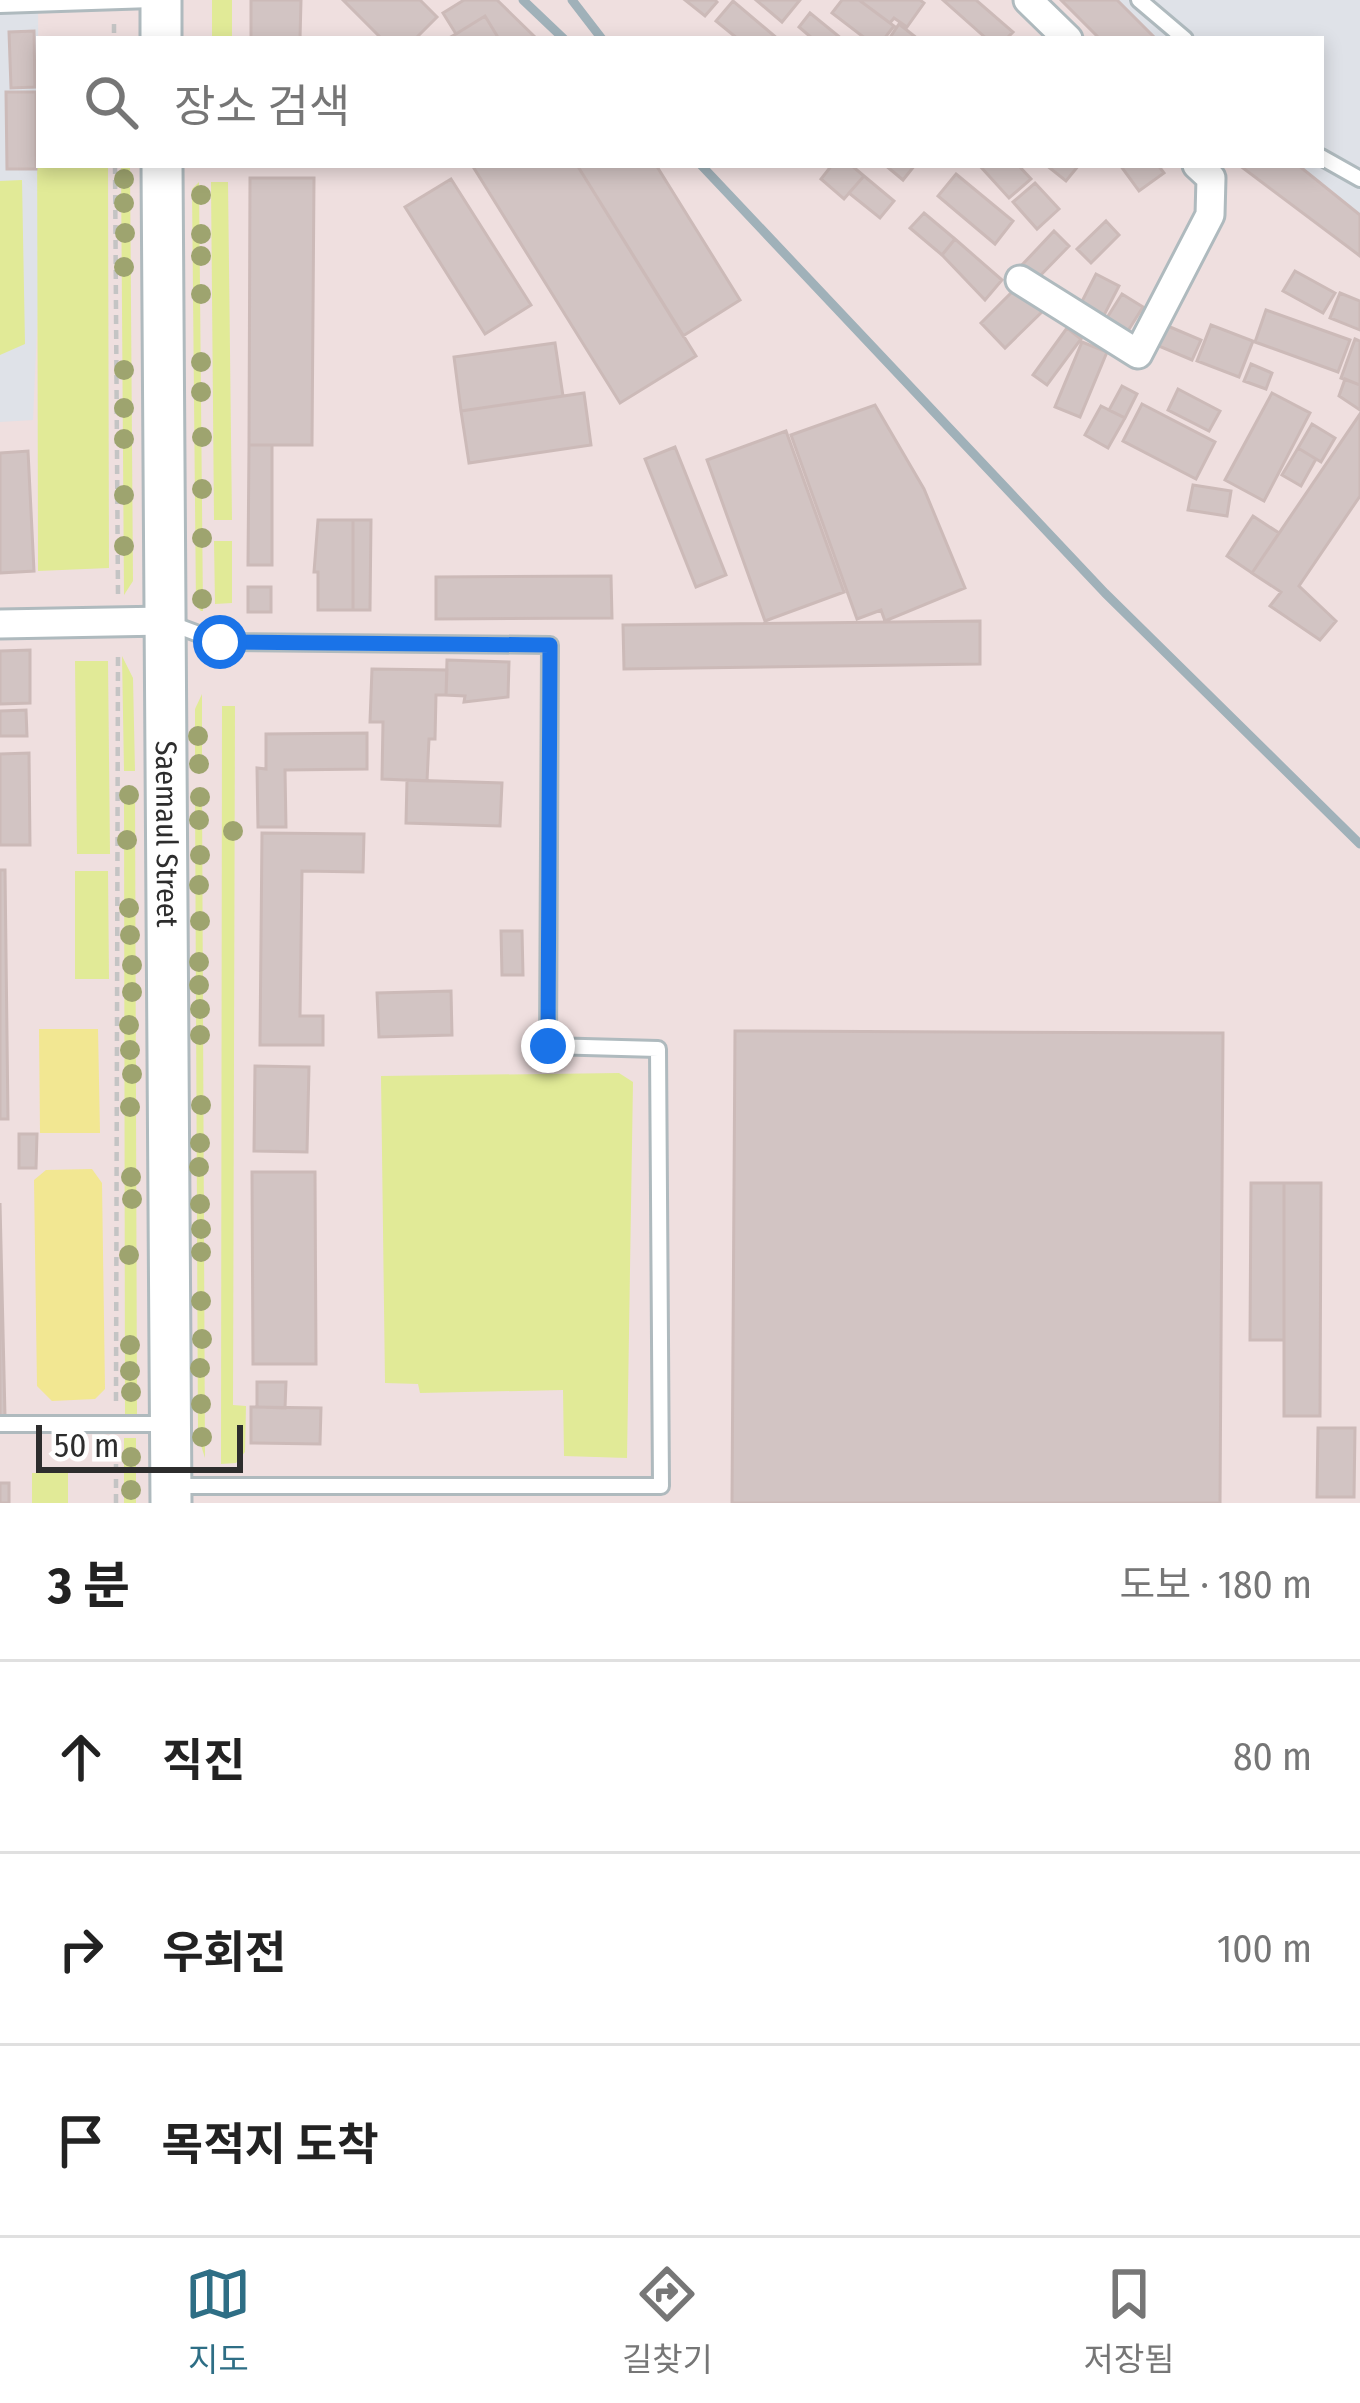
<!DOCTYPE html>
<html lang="ko">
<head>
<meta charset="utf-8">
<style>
  body { margin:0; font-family:"Fira Sans Condensed","Noto Sans KR",sans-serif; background:#f2f2f2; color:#222 }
  .scale { position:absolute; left:36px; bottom:30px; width:207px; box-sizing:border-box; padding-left:12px; border:6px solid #2d2d2d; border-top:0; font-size:33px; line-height:42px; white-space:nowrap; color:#2d2d2d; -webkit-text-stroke:9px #fff; paint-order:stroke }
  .stop { position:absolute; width:36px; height:36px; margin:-27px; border:9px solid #1a73e8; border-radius:50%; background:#fff }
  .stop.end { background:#1a73e8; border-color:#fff; box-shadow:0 3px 12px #0008 }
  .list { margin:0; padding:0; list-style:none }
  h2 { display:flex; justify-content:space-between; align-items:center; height:156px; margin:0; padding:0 48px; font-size:51px }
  h2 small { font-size:39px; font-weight:400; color:#767676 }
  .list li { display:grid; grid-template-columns:78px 1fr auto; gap:36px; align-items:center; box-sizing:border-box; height:192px; padding:0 48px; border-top:3px solid #e0e0e0 }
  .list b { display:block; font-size:45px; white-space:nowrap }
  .list em { font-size:39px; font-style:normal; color:#767676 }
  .icon { flex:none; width:66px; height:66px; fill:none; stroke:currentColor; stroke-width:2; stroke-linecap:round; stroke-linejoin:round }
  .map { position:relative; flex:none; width:1360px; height:1503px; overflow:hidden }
  .search { position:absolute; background:#fff; box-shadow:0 6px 18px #0003; left:36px; right:36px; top:36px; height:132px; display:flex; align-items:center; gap:30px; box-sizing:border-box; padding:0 42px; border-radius:0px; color:#767676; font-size:45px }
  .sheet { height:732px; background:#fff }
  nav { display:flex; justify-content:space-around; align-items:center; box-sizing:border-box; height:168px; border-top:3px solid #e0e0e0; background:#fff; font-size:33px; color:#767676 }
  nav a { display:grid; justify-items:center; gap:6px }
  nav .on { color:#2e6e85 }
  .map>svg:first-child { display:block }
  .industrial { fill:#dfe2e8 }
  .green { fill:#e1ea97 }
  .pitch { fill:#f2e792 }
  .building { fill:#d2c4c3; stroke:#ccbab8; stroke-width:3 }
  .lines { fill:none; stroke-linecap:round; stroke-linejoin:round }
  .lane-casing { stroke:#afbabe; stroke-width:20 }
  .street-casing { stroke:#afbabe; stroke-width:33 }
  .secondary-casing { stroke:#afbabe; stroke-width:45 }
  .path { stroke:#c4c4c4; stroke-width:4.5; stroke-dasharray:9 6; stroke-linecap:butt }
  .lane { stroke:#fff; stroke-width:14 }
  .street { stroke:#fff; stroke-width:27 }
  .secondary { stroke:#fff; stroke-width:39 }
  .rail { stroke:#a0b1b9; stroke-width:9 }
  .tree { fill:#9ea46f }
  .route { stroke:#1a73e8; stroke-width:15 }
  .labels { text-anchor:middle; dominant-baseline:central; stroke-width:9; stroke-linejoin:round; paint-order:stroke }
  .street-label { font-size:30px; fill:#2d2d2d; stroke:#fff }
</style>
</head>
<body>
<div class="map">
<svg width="1360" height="1503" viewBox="0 0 1360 1503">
  <rect width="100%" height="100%" fill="#efdfdf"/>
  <path class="industrial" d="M 0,0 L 38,0 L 39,165 L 44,172 L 33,420 L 0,422 Z
    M 1061,0 L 1360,0 L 1360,256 L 1239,165 L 1321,165 L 1321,39 L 1100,39 Z"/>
  <path class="green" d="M 212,0 L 232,0 L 232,39 L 212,39 Z
    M 37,81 L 39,165 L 108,165 L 109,568 L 38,571 Z
    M 121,165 L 130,165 L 133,581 L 124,595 Z
    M 22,180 L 25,344 L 0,355 L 0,181 Z
    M 199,182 L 203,611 L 201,611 L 196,606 L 192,189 Z
    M 211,182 L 228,182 L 232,520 L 214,520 Z
    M 214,541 L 232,541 L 232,603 L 215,604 Z
    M 122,656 L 133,678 L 135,771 L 124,771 Z
    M 75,661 L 108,661 L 110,854 L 77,854 Z
    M 202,694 L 202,771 L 195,771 L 195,709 Z
    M 222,706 L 235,706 L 233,1405 L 246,1406 L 245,1452 L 236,1463 L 221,1464 Z
    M 135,789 L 137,1415 L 125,1415 L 124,790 Z
    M 195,789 L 202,789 L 205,1458 L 198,1436 Z
    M 75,871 L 108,871 L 109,979 L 75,979 Z
    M 619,1073 L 633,1082 L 627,1458 L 564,1456 L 563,1390 L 420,1393 L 418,1384 L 385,1383 L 381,1076 Z
    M 124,1438 L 136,1438 L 136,1503 L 124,1503 Z
    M 32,1473 L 68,1473 L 68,1503 L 32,1503 Z"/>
  <path class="pitch" d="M 39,1029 L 98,1029 L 100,1133 L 40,1133 Z
    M 92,1169 L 102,1183 L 105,1389 L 95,1399 L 52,1401 L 37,1386 L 34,1180 L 46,1170 Z"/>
  <path class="building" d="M 251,0 L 301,0 L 300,39 L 251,39 Z
    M 343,0 L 420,0 L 437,17 L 415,39 L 382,39 Z
    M 464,0 L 497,0 L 537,39 L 499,39 L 485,16 L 456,34 L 443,13 Z
    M 685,0 L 715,0 L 717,2 L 705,16 Z
    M 756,0 L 800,0 L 782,22 Z
    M 842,0 L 859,0 L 894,26 L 884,39 L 866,39 L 832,13 Z
    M 859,0 L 920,0 L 924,3 L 907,27 L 894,18 L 890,23 Z
    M 943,0 L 976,0 L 1013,32 L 1006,39 L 987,39 Z
    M 1061,0 L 1117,0 L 1156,39 L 1100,39 Z
    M 733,1 L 778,39 L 738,39 L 716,21 Z
    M 810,13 L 842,39 L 813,39 L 799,27 Z
    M 485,16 L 499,39 L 447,39 L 456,34 Z
    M 899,24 L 918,39 L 889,39 Z
    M 34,31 L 35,87 L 11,88 L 9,32 Z
    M 6,92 L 36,92 L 36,169 L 7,169 Z
    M 472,165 L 577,165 L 696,356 L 620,403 Z
    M 577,165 L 656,165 L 740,300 L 683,336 Z
    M 832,165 L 851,165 L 864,176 L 844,199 L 821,179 Z
    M 885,165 L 915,165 L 903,180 Z
    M 979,165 L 1018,165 L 1031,179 L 1009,198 Z
    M 1046,165 L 1079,165 L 1066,181 Z
    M 1120,165 L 1158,165 L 1164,173 L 1139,191 Z
    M 1239,165 L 1298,165 L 1360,215 L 1360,256 Z
    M 956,174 L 1013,221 L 995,244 L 938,196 Z
    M 864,176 L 894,201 L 880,218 L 849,193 Z
    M 250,178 L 314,178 L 312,445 L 249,445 Z
    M 451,179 L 531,305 L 485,334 L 405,207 Z
    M 1035,183 L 1059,209 L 1037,229 L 1013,202 Z
    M 924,213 L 955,239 L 942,255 L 910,228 Z
    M 1106,221 L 1119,235 L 1091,263 L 1077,249 Z
    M 1054,231 L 1069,246 L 1036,280 L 1021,266 Z
    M 955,239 L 1002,280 L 985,300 L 942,255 Z
    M 1295,271 L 1335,293 L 1323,313 L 1283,291 Z
    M 1096,274 L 1119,286 L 1100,323 L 1077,311 Z
    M 1016,288 L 1046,308 L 1005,348 L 981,323 Z
    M 1340,293 L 1360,301 L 1360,330 L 1330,318 Z
    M 1122,294 L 1143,307 L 1124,337 L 1103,324 Z
    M 1266,310 L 1350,340 L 1338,372 L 1255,342 Z
    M 1163,324 L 1201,340 L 1192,360 L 1154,344 Z
    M 1211,325 L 1253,341 L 1239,377 L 1197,361 Z
    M 1067,328 L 1081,339 L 1047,385 L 1033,375 Z
    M 1355,339 L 1360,341 L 1360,385 L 1341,378 Z
    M 1082,342 L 1107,352 L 1080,417 L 1055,407 Z
    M 555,343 L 563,396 L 461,411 L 454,357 Z
    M 1251,364 L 1272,373 L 1266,389 L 1244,381 Z
    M 1345,379 L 1360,385 L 1360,410 L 1339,396 Z
    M 1122,386 L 1137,394 L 1125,418 L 1109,410 Z
    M 1178,389 L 1220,411 L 1209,431 L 1168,410 Z
    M 584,393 L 591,445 L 469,463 L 461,411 Z
    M 1272,393 L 1310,413 L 1264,501 L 1225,480 Z
    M 1142,404 L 1215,442 L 1196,479 L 1123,441 Z
    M 875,405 L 924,489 L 965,588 L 885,621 L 881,610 L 857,619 L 791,435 Z
    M 1101,406 L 1125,418 L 1108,448 L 1085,435 Z
    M 1360,414 L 1360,496 L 1299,586 L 1336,621 L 1320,640 L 1270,606 L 1281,592 L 1252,573 Z
    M 1312,424 L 1335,438 L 1321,462 L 1298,448 Z
    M 786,431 L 844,592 L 765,621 L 707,460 Z
    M 249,445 L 272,445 L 272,565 L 248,565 Z
    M 675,447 L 726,575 L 696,587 L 645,459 Z
    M 1298,448 L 1316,459 L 1301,486 L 1282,475 Z
    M 28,451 L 34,571 L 0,573 L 0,453 Z
    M 1193,485 L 1231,491 L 1227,516 L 1188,510 Z
    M 1253,516 L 1279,533 L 1252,573 L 1227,556 Z
    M 318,520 L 353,520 L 353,610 L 318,610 L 318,572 L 314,572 Z
    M 353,520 L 371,520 L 370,610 L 353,610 Z
    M 611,576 L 612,618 L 436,619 L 436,577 Z
    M 248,587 L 271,587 L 271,612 L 248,612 Z
    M 980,621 L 980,664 L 624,669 L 623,625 Z
    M 30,650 L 30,703 L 0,704 L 0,651 Z
    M 447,660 L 509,662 L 508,697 L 464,702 L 465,696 L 446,695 Z
    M 372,669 L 447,670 L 446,695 L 436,695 L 435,739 L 429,739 L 427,781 L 382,779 L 383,722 L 370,722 Z
    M 26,710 L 27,736 L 0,736 L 0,711 Z
    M 367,733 L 367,769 L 285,770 L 286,827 L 258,827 L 257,768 L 266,769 L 266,734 Z
    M 29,753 L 30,845 L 0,845 L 0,754 Z
    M 407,780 L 502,783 L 500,826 L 406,823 Z
    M 262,833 L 364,834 L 363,872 L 302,871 L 300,1016 L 323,1016 L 323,1045 L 260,1045 Z
    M 0,870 L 5,870 L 8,1119 L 0,1119 Z
    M 501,931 L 522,931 L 523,975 L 502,975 Z
    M 451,991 L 452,1035 L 379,1037 L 377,993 Z
    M 735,1031 L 1223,1033 L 1220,1503 L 732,1503 Z
    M 255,1066 L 309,1067 L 307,1152 L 254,1151 Z
    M 19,1134 L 37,1134 L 36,1168 L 19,1168 Z
    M 252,1172 L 315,1172 L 316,1364 L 253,1364 Z
    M 1251,1183 L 1284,1183 L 1284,1340 L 1250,1340 Z
    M 1284,1183 L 1321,1183 L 1320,1416 L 1284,1416 Z
    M 0,1203 L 5,1416 L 0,1416 Z
    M 257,1382 L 286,1382 L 285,1408 L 257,1407 Z
    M 251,1407 L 321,1408 L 320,1444 L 251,1443 Z
    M 1318,1428 L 1355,1428 L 1354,1497 L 1317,1497 Z
    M 0,1483 L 9,1483 L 9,1503 L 0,1503 Z"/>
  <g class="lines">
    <defs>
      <path id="lane" d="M 1139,0 L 1185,39
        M 0,5 L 152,0
        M 1321,157 L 1360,179
        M 172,624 L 220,642 L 550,645 L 548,1046 L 658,1049 L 661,1486 L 176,1486
        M 0,1424 L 169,1424"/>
      <path id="street" d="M 1028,0 L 1068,39
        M 1020,280 L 1138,354 L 1210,215 L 1211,178 L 1197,165
        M 0,624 L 165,621"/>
      <g id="secondary">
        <path d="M 161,0 L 161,39"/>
        <path id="s1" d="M 162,165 L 171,1503"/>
      </g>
    </defs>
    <use href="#lane" class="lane-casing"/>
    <use href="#street" class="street-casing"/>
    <use href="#secondary" class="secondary-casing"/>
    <path class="path" d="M 114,24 L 114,39
      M 115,165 L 118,597
      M 116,1401 L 118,651
      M 116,1503 L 116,1443"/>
    <use href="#lane" class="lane"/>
    <use href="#street" class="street"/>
    <use href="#secondary" class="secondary"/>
    <path class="rail" d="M 523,0 L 564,39
      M 572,0 L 602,39
      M 701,165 L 1105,593 L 1360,844"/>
  </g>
  <g class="tree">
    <circle cx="124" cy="179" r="10"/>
    <circle cx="201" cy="195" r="10"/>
    <circle cx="124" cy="203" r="10"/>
    <circle cx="125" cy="233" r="10"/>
    <circle cx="201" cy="234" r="10"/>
    <circle cx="201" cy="256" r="10"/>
    <circle cx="124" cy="267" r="10"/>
    <circle cx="201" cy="294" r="10"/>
    <circle cx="201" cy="362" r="10"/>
    <circle cx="124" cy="370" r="10"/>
    <circle cx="201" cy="392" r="10"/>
    <circle cx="124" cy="408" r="10"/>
    <circle cx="202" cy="437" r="10"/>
    <circle cx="124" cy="439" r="10"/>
    <circle cx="202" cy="489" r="10"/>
    <circle cx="124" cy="495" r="10"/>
    <circle cx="202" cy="538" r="10"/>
    <circle cx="124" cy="546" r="10"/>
    <circle cx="202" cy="599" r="10"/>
    <circle cx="198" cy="736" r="10"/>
    <circle cx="199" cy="764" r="10"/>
    <circle cx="129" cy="795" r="10"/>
    <circle cx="200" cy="797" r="10"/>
    <circle cx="199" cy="820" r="10"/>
    <circle cx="233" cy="831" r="10"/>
    <circle cx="127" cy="840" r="10"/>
    <circle cx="200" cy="855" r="10"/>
    <circle cx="199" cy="885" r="10"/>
    <circle cx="129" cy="908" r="10"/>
    <circle cx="200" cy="921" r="10"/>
    <circle cx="130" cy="935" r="10"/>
    <circle cx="199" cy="962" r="10"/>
    <circle cx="132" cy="965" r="10"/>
    <circle cx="199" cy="985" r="10"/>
    <circle cx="132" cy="992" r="10"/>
    <circle cx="200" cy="1009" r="10"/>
    <circle cx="129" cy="1025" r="10"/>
    <circle cx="200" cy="1035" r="10"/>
    <circle cx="130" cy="1050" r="10"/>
    <circle cx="132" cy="1074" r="10"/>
    <circle cx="201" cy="1105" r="10"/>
    <circle cx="130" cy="1107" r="10"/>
    <circle cx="200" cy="1143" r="10"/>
    <circle cx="199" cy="1167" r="10"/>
    <circle cx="131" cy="1177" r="10"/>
    <circle cx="132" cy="1199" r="10"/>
    <circle cx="200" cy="1204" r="10"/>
    <circle cx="201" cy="1229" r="10"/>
    <circle cx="201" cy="1252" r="10"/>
    <circle cx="129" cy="1255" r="10"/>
    <circle cx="201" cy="1301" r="10"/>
    <circle cx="202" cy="1339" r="10"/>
    <circle cx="130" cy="1345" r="10"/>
    <circle cx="200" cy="1368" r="10"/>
    <circle cx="130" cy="1371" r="10"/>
    <circle cx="131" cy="1392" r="10"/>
    <circle cx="201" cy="1404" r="10"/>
    <circle cx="202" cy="1437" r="10"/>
    <circle cx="131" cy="1457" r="10"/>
    <circle cx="131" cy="1490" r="10"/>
  </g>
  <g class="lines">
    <path class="route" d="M 220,642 L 550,645 L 548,1046"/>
  </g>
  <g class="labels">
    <g class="street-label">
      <text stroke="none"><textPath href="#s1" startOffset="669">Saemaul Street</textPath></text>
    </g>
  </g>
</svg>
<div class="scale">50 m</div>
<div class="stop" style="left:220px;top:642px"></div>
<div class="stop end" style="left:548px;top:1046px"></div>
<div class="search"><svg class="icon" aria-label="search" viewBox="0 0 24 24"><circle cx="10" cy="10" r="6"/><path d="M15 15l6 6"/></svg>장소 검색</div>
</div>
<section class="sheet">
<h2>3 분<small>도보 · 180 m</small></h2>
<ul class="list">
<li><svg class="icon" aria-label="ahead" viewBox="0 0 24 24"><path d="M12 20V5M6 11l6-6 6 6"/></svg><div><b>직진</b></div><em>80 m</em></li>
<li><svg class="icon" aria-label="right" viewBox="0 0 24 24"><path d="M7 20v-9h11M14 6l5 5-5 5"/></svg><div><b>우회전</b></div><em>100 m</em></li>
<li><svg class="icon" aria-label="arrive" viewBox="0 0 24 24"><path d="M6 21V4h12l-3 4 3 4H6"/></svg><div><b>목적지 도착</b></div></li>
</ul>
</section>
<nav>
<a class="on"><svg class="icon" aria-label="map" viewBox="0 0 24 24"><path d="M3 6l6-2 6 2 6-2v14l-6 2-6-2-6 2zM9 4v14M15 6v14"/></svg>지도</a>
<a><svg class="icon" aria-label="directions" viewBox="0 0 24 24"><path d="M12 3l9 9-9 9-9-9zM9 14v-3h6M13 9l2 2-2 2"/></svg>길찾기</a>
<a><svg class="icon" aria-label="saved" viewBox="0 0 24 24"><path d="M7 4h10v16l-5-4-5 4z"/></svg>저장됨</a>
</nav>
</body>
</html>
